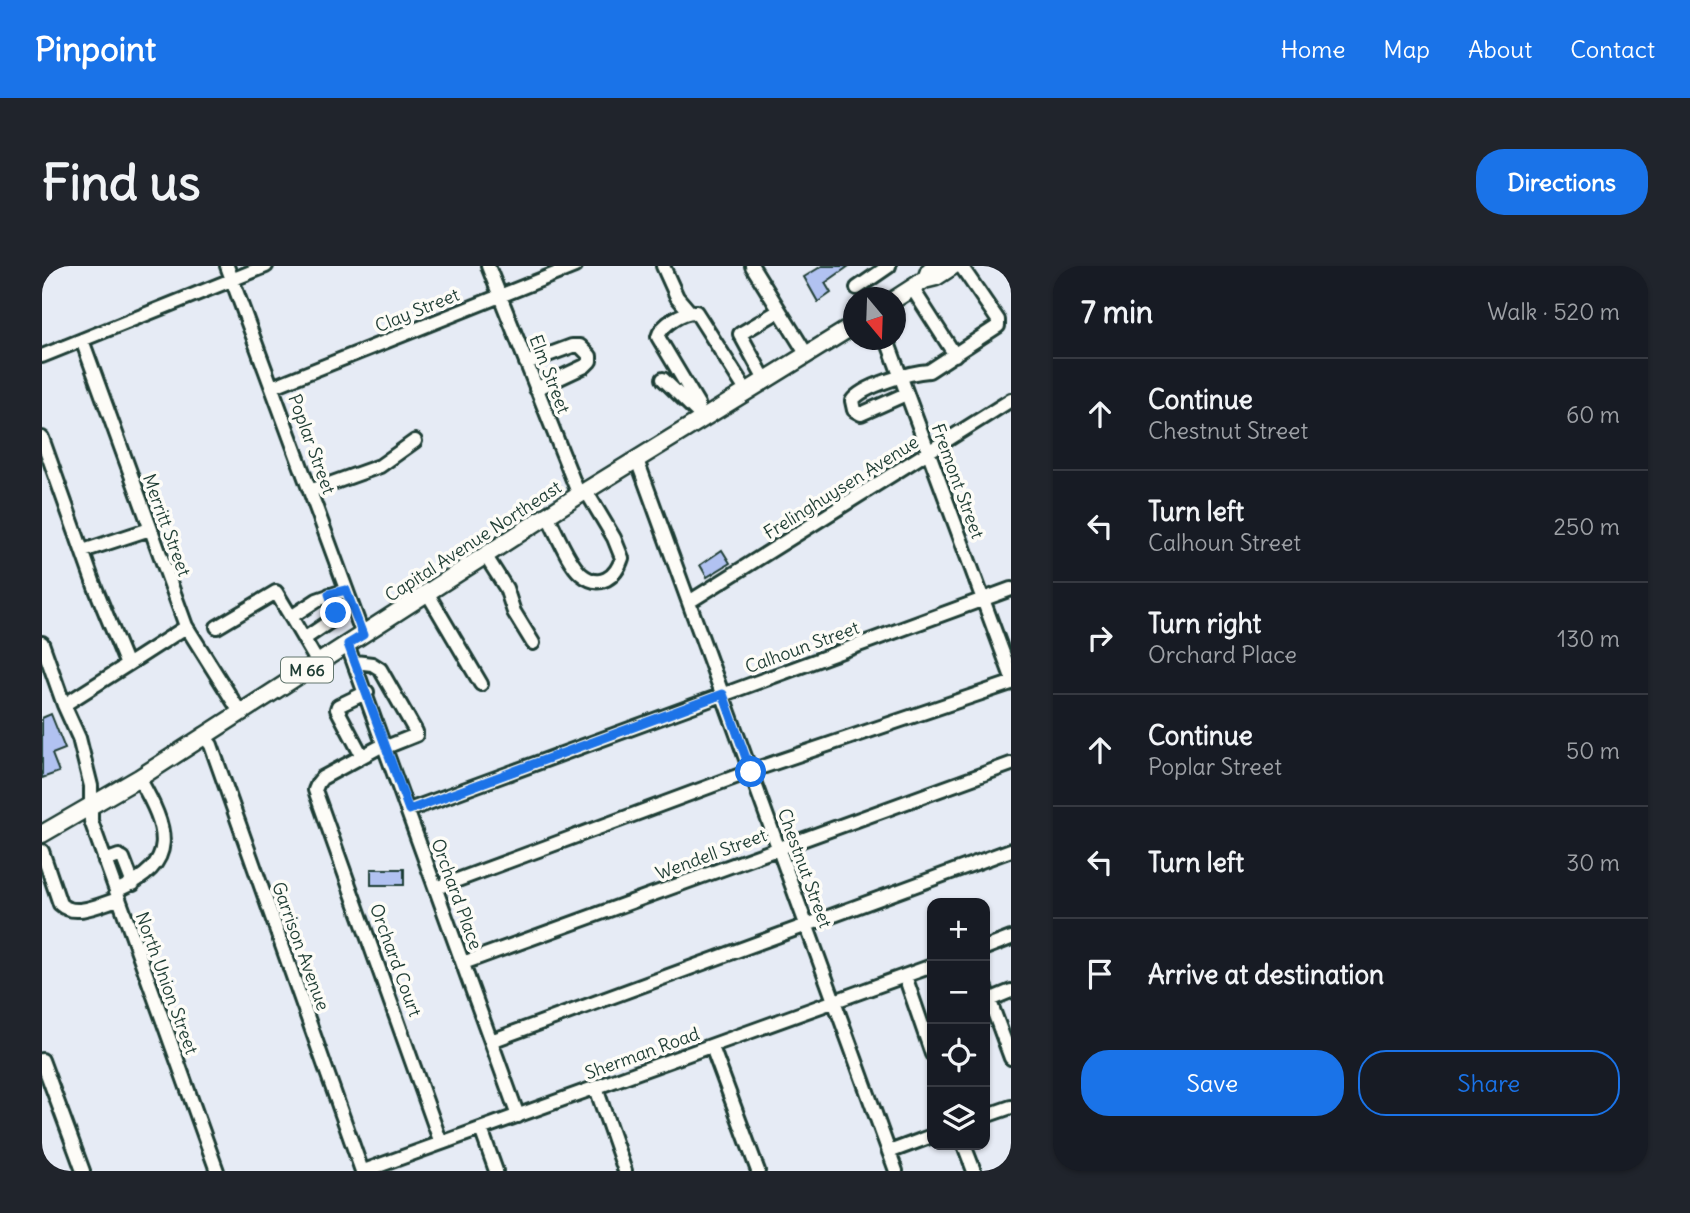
<!DOCTYPE html>
<html lang="en">
<head>
<meta charset="utf-8">
<style>
  body { margin:0; font-family:Delius,sans-serif; background:#20242c; color:#f1f3f6 }
  .controls { position:absolute; right:21px; bottom:21px; display:grid; overflow:hidden; border-radius:14px; box-shadow:0 2px 5px #0004 }
  .controls button { width:63px; height:63px; display:grid; place-items:center; padding:0; border:0; border-bottom:2px solid #363941; background:#171b24; color:#f1f3f6; font:35px sans-serif }
  .compass { position:absolute; left:801px; top:21px; width:63px; height:63px; border-radius:50%; background:#171b24; box-shadow:0 2px 5px #0004; rotate:161deg }
  .stop { position:absolute; width:21px; height:21px; margin:-16px; border:5px solid #1a73e8; border-radius:50%; background:#fff }
  .stop.end { background:#1a73e8; border-color:#fff; box-shadow:0 2px 7px #0008 }
  .list { margin:0; padding:0; list-style:none }
  h2 { display:flex; justify-content:space-between; align-items:center; height:91px; margin:0; padding:0 28px; font-size:30px }
  h2 small { font-size:23px; font-weight:400; color:#9ea1a6 }
  .list li { display:grid; grid-template-columns:46px 1fr auto; gap:21px; align-items:center; box-sizing:border-box; height:112px; padding:0 28px; border-top:2px solid #363941 }
  .list b { display:block; font-size:26px; white-space:nowrap }
  .list p { margin:0; font-size:23px; white-space:nowrap; color:#9ea1a6 }
  .list em { font-size:23px; font-style:normal; color:#9ea1a6 }
  .actions { display:flex; gap:14px; padding:21px 28px }
  .actions a { flex:1; padding:16px 0; border:2px solid #1a73e8; border-radius:28px; text-align:center; font-size:24px; color:#1a73e8 }
  .actions .main { background:#1a73e8; color:#fff }
  .icon { flex:none; width:38px; height:38px; fill:none; stroke:currentColor; stroke-width:2; stroke-linecap:round; stroke-linejoin:round }
  .map { position:relative; flex:none; width:969px; height:905px; overflow:hidden; border-radius:28px }
  header { display:flex; align-items:center; gap:42px; box-sizing:border-box; height:98px; padding:0 35px; background:#1a73e8; color:#fff }
  header strong { font-size:33px }
  nav { display:flex; gap:38px; margin-inline-start:auto; font-size:24px }
  .intro { display:flex; align-items:center; justify-content:space-between; box-sizing:border-box; height:168px; padding:0 42px }
  h1 { margin:0; font-size:49px }
  .button { padding:18px 32px; border-radius:28px; background:#1a73e8; color:#fff; font-size:24px; font-weight:700 }
  main { display:flex; gap:42px; padding:0 42px }
  aside { flex:1; background:#171b24; border-radius:28px; box-shadow:0 2px 5px #0004 }
  .map>svg:first-child { display:block }
  .building { fill:#b1c2f1; stroke:#1f3d34; stroke-width:2 }
  .lines { fill:none; stroke-linecap:round; stroke-linejoin:round }
  .minor-casing { stroke:#1f3d34; stroke-width:18 }
  .major-casing { stroke:#1f3d34; stroke-width:21 }
  .minor { stroke:#fdfcf7; stroke-width:12 }
  .major { stroke:#fdfcf7; stroke-width:16 }
  .route { stroke:#1a73e8; stroke-width:9 }
  .labels { text-anchor:middle; dominant-baseline:central; stroke-width:7; stroke-linejoin:round; paint-order:stroke }
  .shield { fill:#fdfcf7; stroke:#62766e; stroke-width:2 }
  .shield-label { font-size:16px; font-weight:bold; fill:#1f3d34 }
  .street-label { font-size:18px; fill:#1f3d34; stroke:#fdfcf7 }
</style>
</head>
<body>
<header>
<strong>Pinpoint</strong>
<nav><a>Home</a><a>Map</a><a>About</a><a>Contact</a></nav>
</header>
<div class="intro"><h1>Find us</h1><a class="button">Directions</a></div>
<main>
<div class="map">
<svg width="969" height="905" viewBox="0 0 969 905">
  <rect width="100%" height="100%" fill="#e6ebf5"/>
  <filter id="ink" filterUnits="userSpaceOnUse"><feTurbulence type="fractalNoise" baseFrequency=".0143" numOctaves="2"/><feDisplacementMap in="SourceGraphic" scale="14" xChannelSelector="R" yChannelSelector="G"/><feConvolveMatrix kernelMatrix="1 2 1 2 8 2 1 2 1" color-interpolation-filters="sRGB"/></filter>
  <g filter="url(#ink)">
    <path class="building" d="M 780,0 L 807,0 L 783,17 L 789,27 L 776,36 L 762,11 Z
      M 680,284 L 688,297 L 665,311 L 658,299 Z
      M 9,448 L 23,483 L 10,488 L 17,506 L 0,512 L 0,452 Z
      M 329,603 L 362,603 L 362,619 L 329,619 Z"/>
    <g class="lines">
      <defs>
        <path id="minor" d="M 185,0 L 321,369
          M 446,0 L 537,229
          M 621,0 L 635,31 L 647,45
          M 710,0 L 765,89
          M 815,22 L 847,0
          M 870,22 L 913,89
          M 40,74 L 144,360 L 198,446
          M 845,74 L 969,409
          M 0,90 L 224,0
          M 484,97 L 530,80 L 538,80 L 548,90 L 548,95 L 543,100 L 494,123
          M 621,113 L 658,149
          M 723,114 L 698,68 L 737,45
          M 230,121 L 533,0
          M 864,128 L 819,148 L 812,144 L 810,135 C 820,120 869,106 887,105 L 956,60 L 956,54 L 919,0
          M 657,148 L 656,138 L 616,71 C 619,59 641,45 654,46 L 705,126
          M 0,172 L 53,321 L 85,399 L 22,439
          M 595,194 L 854,905
          M 268,225 L 338,200 L 373,175
          M 505,249 C 514,265 526,297 539,308 C 558,324 574,311 580,292 L 572,272 L 544,225
          M 41,285 L 108,263
          M 443,289 L 464,322 L 472,346 L 491,377
          M 386,328 L 439,418
          M 647,336 L 969,134
          M 175,361 L 234,326 L 249,351
          M 262,373 L 293,352 L 293,344 L 287,329
          M 0,377 L 22,439 L 37,472 L 49,520 L 49,555 L 175,905
          M 305,378 L 476,850
          M 313,396 L 330,398 L 338,403 L 374,466 L 374,469 L 344,481
          M 276,397 L 249,351 L 275,334 L 304,324
          M 85,399 L 144,361
          M 161,469 L 169,479 L 320,905
          M 343,478 L 280,512 L 276,517 L 273,524 L 399,877
          M 320,490 L 295,443 L 296,440 L 325,426
          M 367,544 L 969,323
          M 0,585 L 18,638 C 33,652 59,638 76,633
          M 63,595 L 77,590 L 81,592 L 91,618
          M 394,622 L 720,501 L 969,417
          M 74,625 C 139,597 126,563 97,512
          M 943,682 L 969,672
          M 421,697 L 969,498
          M 863,710 L 890,788
          M 943,722 L 969,792
          M 947,734 L 969,725
          M 449,775 L 969,584
          M 670,781 L 716,905
          M 0,794 L 41,905
          M 554,822 L 583,905
          M 943,850 L 969,841
          M 439,863 L 454,905
          M 922,879 L 932,905
          M 847,886 L 890,870
          M 322,905 L 890,700"/>
        <path id="major" d="M 886,13 L 894,11 L 911,0
          M 853,33 L 884,13 L 887,5 L 894,0
          M 0,568 L 97,512 L 537,229 L 811,60"/>
      </defs>
      <use href="#minor" class="minor-casing"/>
      <use href="#major" class="major-casing"/>
      <use href="#minor" class="minor"/>
      <use href="#major" class="major"/>
    </g>
  </g>
  <g class="lines" filter="url(#ink)">
    <path class="route" d="M 294,347 L 287,328 L 304,324 L 321,369 L 306,378 L 367,544 L 681,428 L 709,506"/>
  </g>
  <g class="labels">
    <rect class="shield" x="239" y="391.5" width="52" height="25" rx="5"/>
    <g class="shield-label">
      <text x="265" y="404">M 66</text>
    </g>
    <g class="street-label">
      <text transform="translate(375 44) rotate(-22)">Clay Street</text>
      <text transform="translate(508 108) rotate(69)">Elm Street</text>
      <text transform="translate(270 178) rotate(70)">Poplar Street</text>
      <text transform="translate(916 215) rotate(70)">Fremont Street</text>
      <text transform="translate(799 221) rotate(-32)">Frelinghuysen Avenue</text>
      <text transform="translate(125 259) rotate(70)">Merritt Street</text>
      <text transform="translate(431 275) rotate(-33)">Capital Avenue Northeast</text>
      <text transform="translate(760 381) rotate(-20)">Calhoun Street</text>
      <text transform="translate(669 588) rotate(-20)">Wendell Street</text>
      <text transform="translate(763 602) rotate(70)">Chestnut Street</text>
      <text transform="translate(415 628) rotate(70)">Orchard Place</text>
      <text transform="translate(259 680) rotate(70)">Garrison Avenue</text>
      <text transform="translate(354 694) rotate(70)">Orchard Court</text>
      <text transform="translate(125 717) rotate(70)">North Union Street</text>
      <text transform="translate(600 787) rotate(-20)">Sherman Road</text>
    </g>
  </g>
</svg>
<div class="controls">
<button>+</button>
<button>−</button>
<button><svg class="icon" aria-label="locate" viewBox="0 0 24 24"><circle cx="12" cy="12" r="6"/><path d="M12 2v4M12 18v4M2 12h4M18 12h4"/></svg></button>
<button><svg class="icon" aria-label="layers" viewBox="0 0 24 24"><path d="M12 4l9 5-9 5-9-5zM3 14l9 5 9-5"/></svg></button>
</div>
<svg class="compass" viewBox="-18 -18 36 36"><path d="M0-13l5 13h-10z" fill="#e53935"/><path d="M0 13l5-13h-10z" fill="#9ea1a6"/></svg>
<div class="stop" style="left:709px;top:506px"></div>
<div class="stop end" style="left:294px;top:347px"></div>
</div>
<aside>
<h2>7 min<small>Walk · 520 m</small></h2>
<ul class="list">
<li><svg class="icon" aria-label="ahead" viewBox="0 0 24 24"><path d="M12 20V5M6 11l6-6 6 6"/></svg><div><b>Continue</b><p>Chestnut Street</p></div><em>60 m</em></li>
<li><svg class="icon" aria-label="left" viewBox="0 0 24 24"><path d="M17 20v-9H6M10 6l-5 5 5 5"/></svg><div><b>Turn left</b><p>Calhoun Street</p></div><em>250 m</em></li>
<li><svg class="icon" aria-label="right" viewBox="0 0 24 24"><path d="M7 20v-9h11M14 6l5 5-5 5"/></svg><div><b>Turn right</b><p>Orchard Place</p></div><em>130 m</em></li>
<li><svg class="icon" aria-label="ahead" viewBox="0 0 24 24"><path d="M12 20V5M6 11l6-6 6 6"/></svg><div><b>Continue</b><p>Poplar Street</p></div><em>50 m</em></li>
<li><svg class="icon" aria-label="left" viewBox="0 0 24 24"><path d="M17 20v-9H6M10 6l-5 5 5 5"/></svg><div><b>Turn left</b></div><em>30 m</em></li>
<li><svg class="icon" aria-label="arrive" viewBox="0 0 24 24"><path d="M6 21V4h12l-3 4 3 4H6"/></svg><div><b>Arrive at destination</b></div></li>
</ul>
<div class="actions"><a class="main">Save</a><a>Share</a></div>
</aside>
</main>
</body>
</html>
